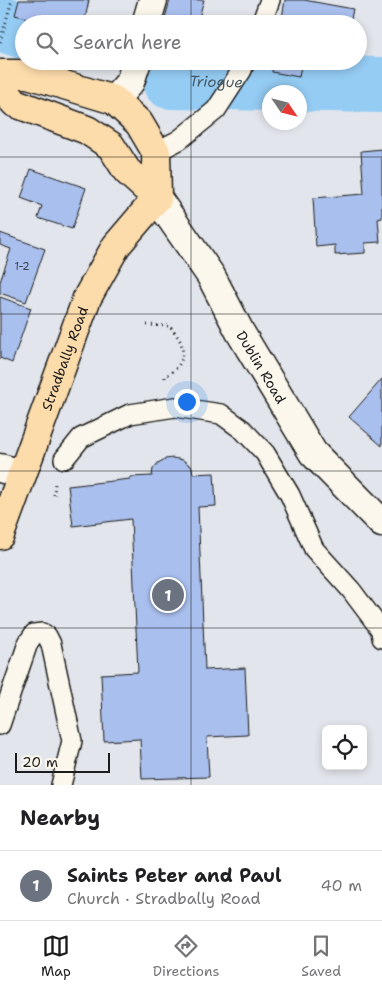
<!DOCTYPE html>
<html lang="en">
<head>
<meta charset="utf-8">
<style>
  body { margin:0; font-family:"Shantell Sans",sans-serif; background:#f6f6f6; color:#202124 }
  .controls { position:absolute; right:15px; bottom:15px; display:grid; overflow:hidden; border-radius:8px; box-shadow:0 2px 8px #0003 }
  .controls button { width:45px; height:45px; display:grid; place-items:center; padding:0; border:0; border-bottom:1px solid #e0e0e0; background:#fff; color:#202124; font:25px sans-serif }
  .compass { position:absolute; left:262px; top:85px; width:45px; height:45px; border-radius:50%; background:#fff; box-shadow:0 2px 8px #0003; rotate:125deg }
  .scale { position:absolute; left:15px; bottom:12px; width:95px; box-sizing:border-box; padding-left:5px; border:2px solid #1c1c1c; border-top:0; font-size:14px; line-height:18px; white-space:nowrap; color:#1c1c1c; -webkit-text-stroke:4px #fbf7ec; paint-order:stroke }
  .you { position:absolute; left:186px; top:401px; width:18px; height:18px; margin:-12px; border:4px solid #fff; border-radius:50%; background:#1a73e8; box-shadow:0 0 0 8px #1a73e833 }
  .badge { display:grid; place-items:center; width:32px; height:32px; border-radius:50%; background:#1c1c1c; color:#fff; font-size:16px; font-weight:700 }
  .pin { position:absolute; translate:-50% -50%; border:2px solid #fff; box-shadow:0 1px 5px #0006 }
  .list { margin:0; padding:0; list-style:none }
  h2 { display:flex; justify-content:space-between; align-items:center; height:65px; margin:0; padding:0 20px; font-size:21px }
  h2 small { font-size:16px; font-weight:400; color:#757577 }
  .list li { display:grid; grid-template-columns:32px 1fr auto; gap:15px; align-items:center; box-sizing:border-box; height:70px; padding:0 20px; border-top:1px solid #e0e0e0 }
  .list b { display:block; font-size:19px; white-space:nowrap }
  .list p { margin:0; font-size:16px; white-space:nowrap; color:#757577 }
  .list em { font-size:16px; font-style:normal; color:#757577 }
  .icon { flex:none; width:28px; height:28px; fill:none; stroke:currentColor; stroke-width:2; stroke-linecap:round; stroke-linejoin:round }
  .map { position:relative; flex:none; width:382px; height:785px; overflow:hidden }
  .search { position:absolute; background:#fff; box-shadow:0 2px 8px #0003; left:15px; right:15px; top:15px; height:55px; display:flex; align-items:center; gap:12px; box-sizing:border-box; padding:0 18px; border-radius:28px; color:#757577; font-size:19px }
  .sheet { height:135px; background:#fff }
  nav { display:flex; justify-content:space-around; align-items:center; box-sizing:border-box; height:70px; border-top:1px solid #e0e0e0; background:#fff; font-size:14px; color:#757577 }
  nav a { display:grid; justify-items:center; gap:2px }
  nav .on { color:#1c1c1c }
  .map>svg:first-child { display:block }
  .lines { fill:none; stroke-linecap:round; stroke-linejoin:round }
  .river { stroke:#95ccf4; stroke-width:56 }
  .building { fill:#a9bfed; stroke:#1c1c1c }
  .lane-casing { stroke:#1c1c1c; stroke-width:22 }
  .street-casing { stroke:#1c1c1c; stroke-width:31 }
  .secondary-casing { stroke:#1c1c1c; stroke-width:31 }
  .primary-casing { stroke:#1c1c1c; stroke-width:31 }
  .path { stroke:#1c1c1c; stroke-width:3; stroke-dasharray:1 4; stroke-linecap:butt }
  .lane { stroke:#fbf7ec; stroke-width:19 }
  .street { stroke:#fbf7ec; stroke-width:28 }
  .secondary { stroke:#fbf7ec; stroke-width:28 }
  .primary { stroke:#fddcac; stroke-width:28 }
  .grid { fill:none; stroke:#1c1c1c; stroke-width:1; stroke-opacity:0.55 }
  .labels { text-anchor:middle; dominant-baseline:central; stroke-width:4; stroke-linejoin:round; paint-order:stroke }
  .number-label { font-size:11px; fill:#3f4550 }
  .street-label { font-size:14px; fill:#1c1c1c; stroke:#fbf7ec }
  .water-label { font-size:15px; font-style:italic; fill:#465a68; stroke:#fbf7ec }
</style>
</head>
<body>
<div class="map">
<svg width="382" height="785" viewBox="0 0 382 785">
  <rect width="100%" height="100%" fill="#e2e6ec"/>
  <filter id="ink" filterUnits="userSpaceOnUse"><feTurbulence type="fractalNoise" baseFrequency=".02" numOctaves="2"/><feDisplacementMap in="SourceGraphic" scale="10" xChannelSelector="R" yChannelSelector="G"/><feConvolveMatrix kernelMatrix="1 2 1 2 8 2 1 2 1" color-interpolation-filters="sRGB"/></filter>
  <g filter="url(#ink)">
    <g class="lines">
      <g class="river">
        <path d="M 0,23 L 24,31"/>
        <path id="s1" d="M 170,81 L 382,85"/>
      </g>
    </g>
    <path class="building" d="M 19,0 L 89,0 L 84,24 L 51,24 L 15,15 Z
      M 170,0 L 204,0 L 197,24 L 188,24 L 165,18 Z
      M 285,0 L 304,0 L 353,9 L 350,24 L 281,24 Z
      M 165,18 L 188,24 L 164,24 Z
      M 274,61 L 302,61 L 299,77 L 272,72 Z
      M 382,149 L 382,218 L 378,219 L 380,242 L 365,243 L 365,253 L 335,255 L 335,245 L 316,247 L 313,198 L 364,194 L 361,151 Z
      M 31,169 L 86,188 L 72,229 L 38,218 L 42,206 L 21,198 Z
      M 0,233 L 45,249 L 26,302 L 0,293 L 0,282 L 11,249 L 0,245 Z
      M 0,297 L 31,308 L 12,363 L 0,358 Z
      M 382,379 L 382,446 L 349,417 Z
      M 173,458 L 183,460 L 192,467 L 193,474 L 214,473 L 216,506 L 198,507 L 205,670 L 245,668 L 248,735 L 207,737 L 209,777 L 142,779 L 140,739 L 104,741 L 101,674 L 138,672 L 131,519 L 73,526 L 68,486 L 130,479 L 130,477 L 152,476 L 153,469 L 158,463 L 165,459 Z"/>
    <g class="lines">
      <defs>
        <path id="lane" d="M 261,24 L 270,0
          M 156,152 L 179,140 L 216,110 L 242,70 L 245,61
          M 64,459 L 81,438 L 130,414 L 175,407 L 221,414 L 243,430 L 265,453 L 290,495 L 314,549 L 351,590 L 381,630 L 382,638
          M 0,725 L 28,643 L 34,634 L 42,633 L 47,636 L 51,644 L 72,741 L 61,785"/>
        <path id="street" d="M 0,468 L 22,474"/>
        <g id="secondary">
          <path d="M 146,24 L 153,0"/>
          <path d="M 114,100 L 130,82 L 137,61"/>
          <path id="s2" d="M 157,198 L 211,276 L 240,332 L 313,453 L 382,523"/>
        </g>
        <g id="primary">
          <path d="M 0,74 L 28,74 L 114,100 L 139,123 L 156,152 L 157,198"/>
          <path d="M 0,86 L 15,103 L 87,130 L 111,146 L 127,171 L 157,198"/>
          <path id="s3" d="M 0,535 L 87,298 L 116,246 L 157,198"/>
        </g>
      </defs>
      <use href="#lane" class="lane-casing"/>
      <use href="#street" class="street-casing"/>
      <use href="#secondary" class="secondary-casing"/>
      <use href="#primary" class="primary-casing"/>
      <path class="path" d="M 0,42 L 12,0
        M 147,325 L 170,326 C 174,331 179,338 181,343 C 186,358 178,371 165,376 L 165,382
        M 54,495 L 55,483"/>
      <use href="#lane" class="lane"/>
      <use href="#street" class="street"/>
      <use href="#secondary" class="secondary"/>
      <use href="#primary" class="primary"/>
    </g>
  </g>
  <path class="grid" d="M 191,0 L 191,24M 191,61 L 191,785M 0,157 L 382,157M 0,314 L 382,314M 0,471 L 382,471M 0,628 L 382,628"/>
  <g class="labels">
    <g class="number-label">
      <text x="22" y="266">1-2</text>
    </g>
    <g class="street-label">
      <text stroke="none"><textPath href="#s3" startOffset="188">Stradbally Road</textPath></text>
      <text stroke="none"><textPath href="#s2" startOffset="199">Dublin Road</textPath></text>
    </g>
    <g class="water-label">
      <text stroke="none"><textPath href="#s1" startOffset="46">Triogue</textPath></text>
    </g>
  </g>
</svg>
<div class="controls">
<button><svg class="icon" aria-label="locate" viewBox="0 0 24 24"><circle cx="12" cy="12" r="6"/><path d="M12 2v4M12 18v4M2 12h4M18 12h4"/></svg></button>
</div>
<svg class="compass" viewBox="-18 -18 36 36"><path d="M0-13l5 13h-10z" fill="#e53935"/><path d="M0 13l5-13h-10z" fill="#757577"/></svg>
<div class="scale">20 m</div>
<div class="you"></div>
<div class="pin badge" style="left:168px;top:595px;background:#6b7280">1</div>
<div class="search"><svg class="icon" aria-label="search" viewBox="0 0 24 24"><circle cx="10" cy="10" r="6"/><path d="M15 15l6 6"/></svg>Search here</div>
</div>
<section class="sheet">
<h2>Nearby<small></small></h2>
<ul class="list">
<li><span class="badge" style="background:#6b7280">1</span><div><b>Saints Peter and Paul</b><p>Church · Stradbally Road</p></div><em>40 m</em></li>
</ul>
</section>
<nav>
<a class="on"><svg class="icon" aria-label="map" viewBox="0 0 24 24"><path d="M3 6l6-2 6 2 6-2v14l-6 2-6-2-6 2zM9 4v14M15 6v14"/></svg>Map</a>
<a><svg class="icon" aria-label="directions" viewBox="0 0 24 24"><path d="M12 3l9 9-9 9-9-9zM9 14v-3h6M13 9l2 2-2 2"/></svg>Directions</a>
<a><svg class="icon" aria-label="saved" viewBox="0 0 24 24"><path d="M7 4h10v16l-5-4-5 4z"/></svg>Saved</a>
</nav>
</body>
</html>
